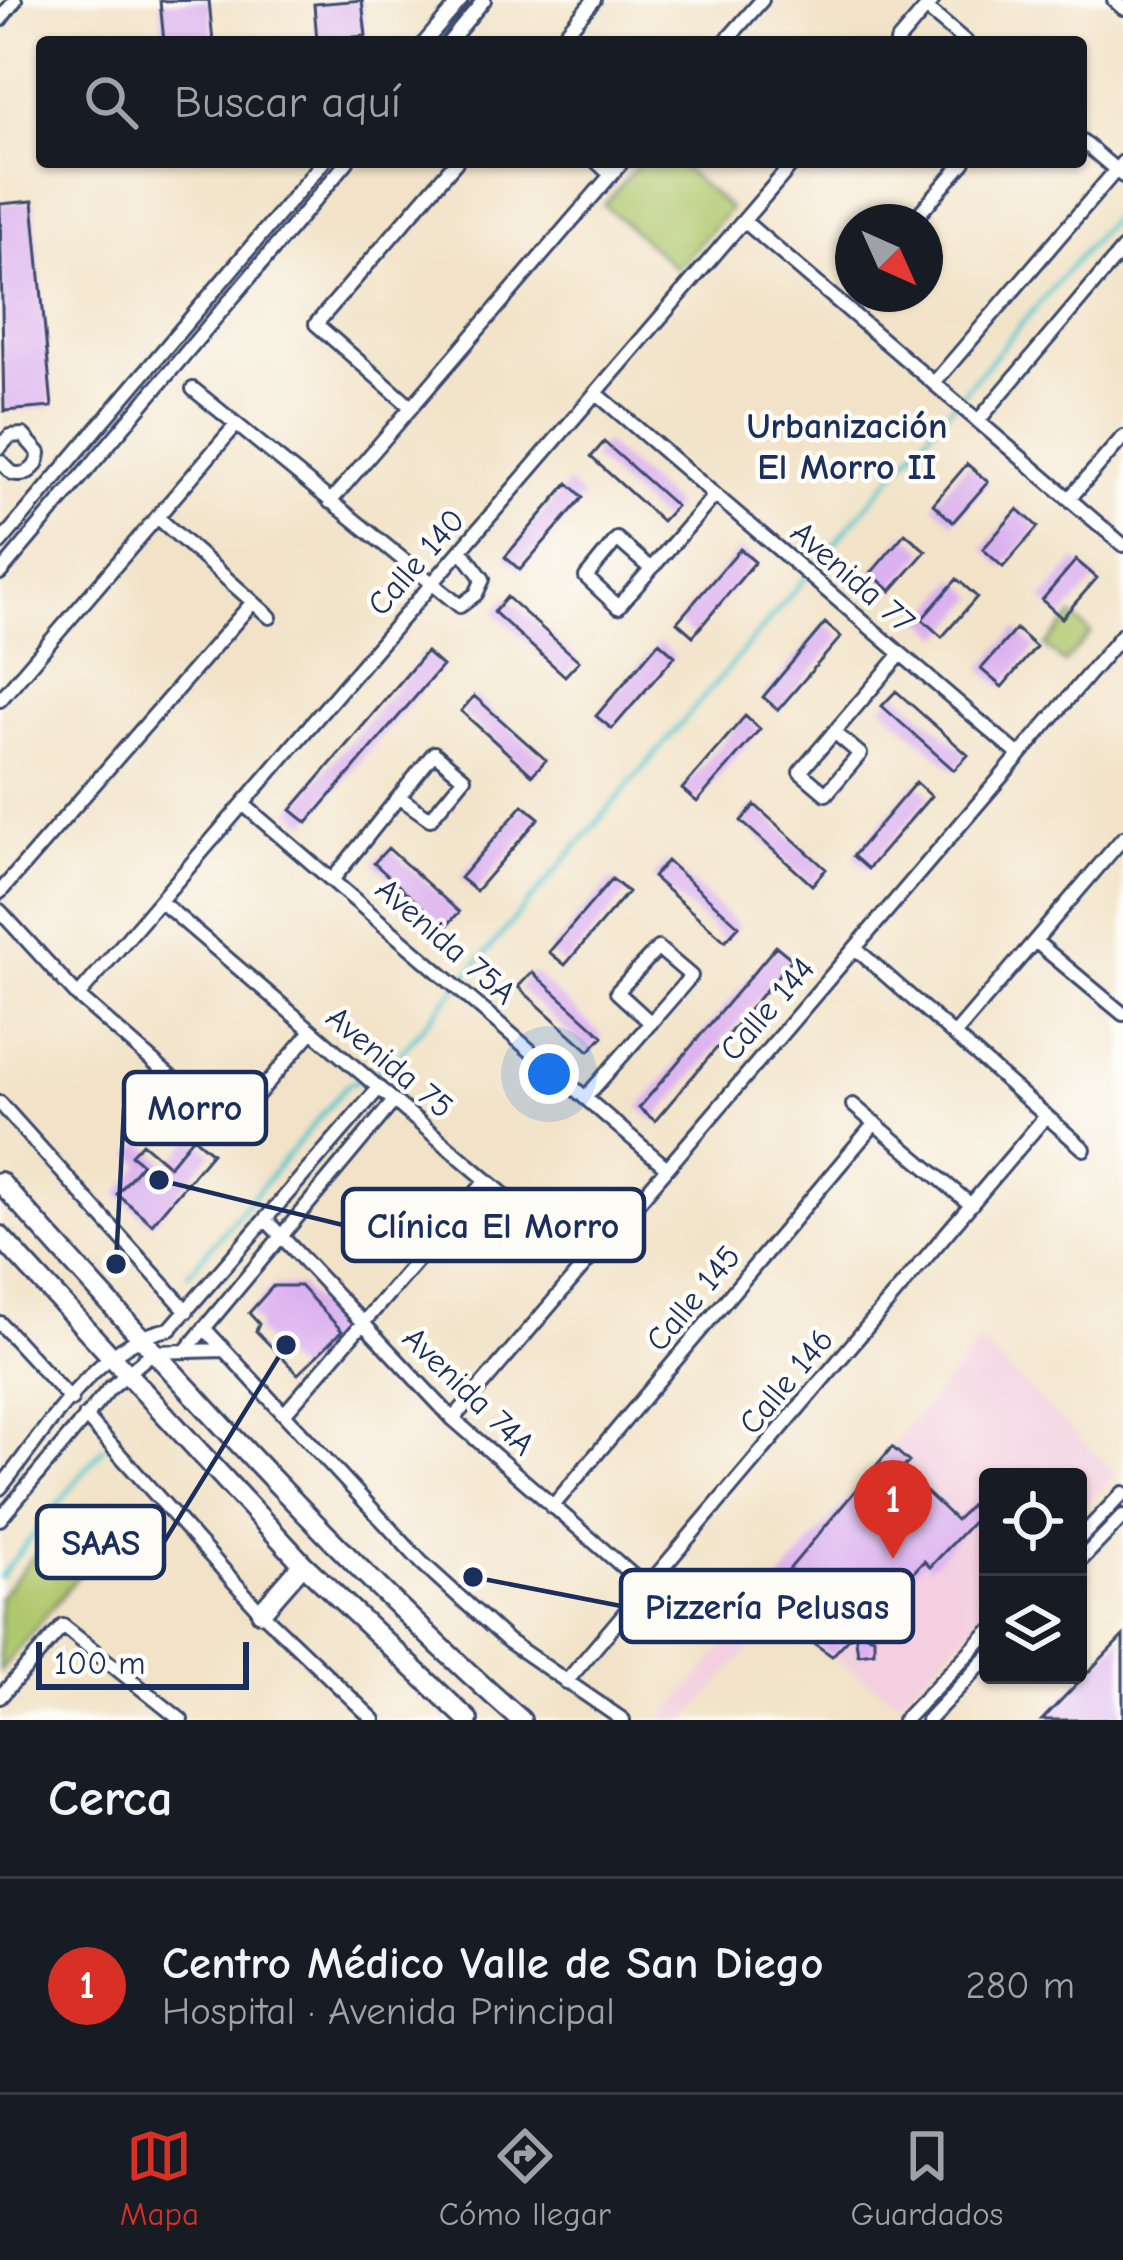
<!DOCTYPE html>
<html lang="es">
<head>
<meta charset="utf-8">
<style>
  body { margin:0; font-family:"Comic Neue",sans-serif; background:#20242c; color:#f1f3f6 }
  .controls { position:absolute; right:36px; bottom:36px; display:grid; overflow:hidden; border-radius:12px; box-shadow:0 3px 9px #0004 }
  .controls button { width:108px; height:108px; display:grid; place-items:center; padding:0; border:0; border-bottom:3px solid #363941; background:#171b24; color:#f1f3f6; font:60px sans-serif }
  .compass { position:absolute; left:835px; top:204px; width:108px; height:108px; border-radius:50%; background:#171b24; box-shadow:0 3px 9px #0004; rotate:135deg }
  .scale { position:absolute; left:36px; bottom:30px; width:213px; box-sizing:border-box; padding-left:12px; border:6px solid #1b2f5e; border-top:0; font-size:33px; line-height:42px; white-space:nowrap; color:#1b2f5e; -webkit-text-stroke:9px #fdfcf7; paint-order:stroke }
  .you { position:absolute; left:549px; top:1074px; width:42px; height:42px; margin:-30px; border:9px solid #fff; border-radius:50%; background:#1a73e8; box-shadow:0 0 0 18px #1a73e833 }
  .badge { display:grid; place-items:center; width:78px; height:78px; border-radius:50%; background:#d93025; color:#fff; font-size:39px; font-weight:700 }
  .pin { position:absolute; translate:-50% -99px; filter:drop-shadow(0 3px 6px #0008) }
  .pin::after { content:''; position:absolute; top:63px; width:42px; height:36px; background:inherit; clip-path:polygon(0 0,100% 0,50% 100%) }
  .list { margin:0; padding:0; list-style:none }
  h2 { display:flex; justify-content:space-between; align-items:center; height:156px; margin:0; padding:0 48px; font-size:51px }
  h2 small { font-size:39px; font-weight:400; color:#9ea1a6 }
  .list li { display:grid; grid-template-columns:78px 1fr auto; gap:36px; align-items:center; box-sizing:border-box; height:216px; padding:0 48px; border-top:3px solid #363941 }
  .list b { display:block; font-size:45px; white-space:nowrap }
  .list p { margin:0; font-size:39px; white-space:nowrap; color:#9ea1a6 }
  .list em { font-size:39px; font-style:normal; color:#9ea1a6 }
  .icon { flex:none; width:66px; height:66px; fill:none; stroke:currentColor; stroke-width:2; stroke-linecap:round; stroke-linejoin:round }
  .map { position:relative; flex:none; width:1123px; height:1720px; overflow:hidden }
  .search { position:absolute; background:#171b24; box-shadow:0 3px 9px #0004; left:36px; right:36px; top:36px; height:132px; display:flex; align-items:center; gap:30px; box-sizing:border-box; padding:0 42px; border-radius:12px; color:#9ea1a6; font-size:45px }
  .sheet { height:372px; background:#171b24 }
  nav { display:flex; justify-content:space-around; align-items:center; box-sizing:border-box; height:168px; border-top:3px solid #363941; background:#171b24; font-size:33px; color:#9ea1a6 }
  nav a { display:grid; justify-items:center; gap:6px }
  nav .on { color:#d93025 }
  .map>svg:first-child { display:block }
  .built { fill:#f3cfdf }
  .green { fill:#b0c86d; stroke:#667c66; stroke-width:3 }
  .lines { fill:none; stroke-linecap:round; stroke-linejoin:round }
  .stream { stroke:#58c6cc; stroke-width:4.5 }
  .building { fill:#dcb1ef }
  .minor-casing { stroke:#3b4a6e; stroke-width:18 }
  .primary-casing { stroke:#3b4a6e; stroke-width:24 }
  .minor { stroke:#fff; stroke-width:12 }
  .primary { stroke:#fff; stroke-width:18 }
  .labels { text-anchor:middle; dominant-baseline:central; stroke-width:9; stroke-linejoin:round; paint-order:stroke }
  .street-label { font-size:33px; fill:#1b2f5e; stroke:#fdfcf7 }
  .neighbourhood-label { font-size:36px; font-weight:bold; fill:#1b2f5e; stroke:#fdfcf7 }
  .leader { fill:none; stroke:#1b2f5e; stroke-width:4.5 }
  .callout-dot { fill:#1b2f5e; stroke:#fdfcf7; stroke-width:4.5 }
  .callout { fill:#fdfcf7; stroke:#1b2f5e; stroke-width:4.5 }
  .callout-label { font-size:36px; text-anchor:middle; font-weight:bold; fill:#1b2f5e }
</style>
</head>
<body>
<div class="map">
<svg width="1123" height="1720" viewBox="0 0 1123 1720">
  <rect width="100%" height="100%" fill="#fdfcf7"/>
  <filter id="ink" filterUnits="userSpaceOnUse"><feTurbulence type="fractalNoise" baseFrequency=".00833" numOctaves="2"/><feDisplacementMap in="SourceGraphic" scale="24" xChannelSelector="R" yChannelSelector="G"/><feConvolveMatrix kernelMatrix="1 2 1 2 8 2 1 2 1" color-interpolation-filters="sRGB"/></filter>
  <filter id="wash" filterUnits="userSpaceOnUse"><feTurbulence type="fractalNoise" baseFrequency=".004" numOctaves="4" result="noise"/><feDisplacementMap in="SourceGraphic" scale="48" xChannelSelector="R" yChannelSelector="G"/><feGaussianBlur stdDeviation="2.7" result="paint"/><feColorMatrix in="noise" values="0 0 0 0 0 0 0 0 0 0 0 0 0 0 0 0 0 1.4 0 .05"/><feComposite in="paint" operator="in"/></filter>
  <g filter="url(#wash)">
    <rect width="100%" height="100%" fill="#f2e3c8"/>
    <path class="built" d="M 980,1342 L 1116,1473 L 1078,1514 L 1078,1477 L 988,1477 L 988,1611 L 898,1701 L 776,1619 L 687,1720 L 662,1720 Z"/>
    <path class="green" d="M 641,162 L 676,162 L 730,209 L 677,269 L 604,205 Z
      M 1072,616 L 1091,633 L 1064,663 L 1045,646 Z
      M 55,1529 L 92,1559 L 0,1671 L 0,1597 Z"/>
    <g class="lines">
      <path class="stream" d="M 188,1274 L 346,1086 L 392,1063 L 1123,205
        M 0,1577 L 103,1448"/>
    </g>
    <g id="blocks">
      <path class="building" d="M 209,0 L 213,42 L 164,42 L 160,1 Z
        M 362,0 L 366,36 L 317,40 L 314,4 Z
        M 33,201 L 52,407 L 4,411 L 0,204 Z
        M 604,442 L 676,506 L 662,521 L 591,457 Z
        M 967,464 L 988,482 L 953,522 L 933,504 Z
        M 568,483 L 583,497 L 520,570 L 505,557 Z
        M 1018,509 L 1038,527 L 1003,567 L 983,549 Z
        M 905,533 L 926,551 L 891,591 L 871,573 Z
        M 740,549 L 755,562 L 693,636 L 677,622 Z
        M 1076,560 L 1097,578 L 1062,618 L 1042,600 Z
        M 957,579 L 977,597 L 942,637 L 922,619 Z
        M 507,597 L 579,661 L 565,676 L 494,612 Z
        M 825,623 L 841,637 L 778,710 L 763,697 Z
        M 1016,629 L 1036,647 L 1002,687 L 981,669 Z
        M 659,642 L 675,656 L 612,729 L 596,716 Z
        M 426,652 L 442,666 L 307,823 L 291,810 Z
        M 896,691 L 968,755 L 954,770 L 882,706 Z
        M 474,696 L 546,760 L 532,775 L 461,711 Z
        M 745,716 L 760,729 L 697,802 L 682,789 Z
        M 916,782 L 931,796 L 868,869 L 853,856 Z
        M 523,805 L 539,818 L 476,891 L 460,878 Z
        M 755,805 L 826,869 L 812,885 L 741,821 Z
        M 388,848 L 459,912 L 445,928 L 374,863 Z
        M 667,861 L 739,926 L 725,941 L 653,877 Z
        M 612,879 L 628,892 L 565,965 L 549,952 Z
        M 776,946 L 792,959 L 655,1121 L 639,1108 Z
        M 532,972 L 603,1036 L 589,1051 L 518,987 Z
        M 193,1137 L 212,1153 L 152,1224 L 117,1194 L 142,1164 L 131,1155 L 142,1143 L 169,1166 Z
        M 273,1286 L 300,1286 L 342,1331 L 298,1374 L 256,1331 L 259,1324 L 249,1313 Z
        M 892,1447 L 909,1462 L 902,1469 L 956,1520 L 988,1488 L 988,1506 L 930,1567 L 924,1561 L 857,1632 L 874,1637 L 874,1652 L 858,1654 L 855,1632 L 832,1656 L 759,1605 Z
        M 1123,1636 L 1123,1720 L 1042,1720 Z"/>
    </g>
  </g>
  <g filter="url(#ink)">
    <use href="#blocks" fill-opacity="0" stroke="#3b4a6e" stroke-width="3"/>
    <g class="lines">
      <defs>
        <path id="minor" d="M 1114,0 L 1123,8
          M 926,8 L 966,42
          M 0,20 L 15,0
          M 425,42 L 461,0
          M 449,42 L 484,0
          M 558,42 L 594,0
          M 725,42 L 762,0
          M 897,42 L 933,0
          M 1081,140 L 1123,176
          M 597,162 L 611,175
          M 744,221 L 1123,545
          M 912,222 L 964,162
          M 934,383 L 1123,162
          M 193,389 L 460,606 L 476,594 L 483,579 L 461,550
          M 596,393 L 1019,755
          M 411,407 L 316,324 L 456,162
          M 978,421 L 1123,249
          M 0,447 L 10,436 L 23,435 L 39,453 C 38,468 27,477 12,473 L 0,461
          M 1069,499 L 1123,437
          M 330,502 L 622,162
          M 157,517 L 270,617
          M 0,543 L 323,162
          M 651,569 L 617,539 L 586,577 L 618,607 L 715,495
          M 0,573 L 347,162
          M 0,700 L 236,425
          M 834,732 L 860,754 L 826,794 L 800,772 L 901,654
          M 243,804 L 667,1168
          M 333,879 L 434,753 L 464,778 L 430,819 L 399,797
          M 0,892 L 253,602
          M 160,901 L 585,1264
          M 0,911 L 78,996 L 229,1128 L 312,1031
          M 1035,941 L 1123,1014
          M 855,948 L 1084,1149
          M 78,996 L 794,162
          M 954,1035 L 1123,838
          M 585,1098 C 620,1058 656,1017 691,976 L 658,948 L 617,992 L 651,1023
          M 0,1103 L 187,1311
          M 853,1105 L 971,1205
          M 267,1221 L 453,1419 L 646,1587
          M 0,1323 L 71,1400
          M 205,1329 L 422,1563 L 508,1641 L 623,1720
          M 187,1349 L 394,1101
          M 284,1414 L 487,1180
          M 85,1416 L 261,1612 L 374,1720
          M 453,1419 L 1123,634
          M 0,1488 C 46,1432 95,1342 170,1329 L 379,1088
          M 552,1507 L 875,1123
          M 0,1519 L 109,1389 L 153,1352 L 224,1350
          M 1078,1540 L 1123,1493
          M 1078,1563 L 1123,1516
          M 566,1682 L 1046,1116
          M 0,1697 L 63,1626 L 181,1720
          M 904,1720 L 988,1633
          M 928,1720 L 988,1657"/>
        <path id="primary" d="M 0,1182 C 168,1367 333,1555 521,1720
          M 0,1236 L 303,1564 L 468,1720
          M 261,1612 L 303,1564"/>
      </defs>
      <use href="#minor" class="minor-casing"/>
      <use href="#primary" class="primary-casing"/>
      <use href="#minor" class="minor"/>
      <use href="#primary" class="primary"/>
    </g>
  </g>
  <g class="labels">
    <g class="street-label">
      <text transform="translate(416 562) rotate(-49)">Calle 140</text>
      <text transform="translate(853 577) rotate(41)">Avenida 77</text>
      <text transform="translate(446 941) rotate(41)">Avenida 75A</text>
      <text transform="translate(767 1009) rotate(-49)">Calle 144</text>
      <text transform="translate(390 1062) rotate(40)">Avenida 75</text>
      <text transform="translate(693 1298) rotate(-50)">Calle 145</text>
      <text transform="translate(786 1381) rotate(-50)">Calle 146</text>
      <text transform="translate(469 1391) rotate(44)">Avenida 74A</text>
    </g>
    <g class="neighbourhood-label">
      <text x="847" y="426">Urbanización<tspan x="847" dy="41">El Morro II</tspan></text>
    </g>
  </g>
  <path class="leader" d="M116 1264L124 1108M159 1180L343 1225M286 1345L164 1542M473 1577L621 1606"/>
  <g class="callout-dot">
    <circle cx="116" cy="1264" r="12"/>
    <circle cx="159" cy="1180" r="12"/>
    <circle cx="286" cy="1345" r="12"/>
    <circle cx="473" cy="1577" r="12"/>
  </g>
  <g class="callout">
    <rect x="124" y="1072" width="142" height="72" rx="12"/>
    <rect x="343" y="1189" width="301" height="72" rx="12"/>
    <rect x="37" y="1506" width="127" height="72" rx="12"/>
    <rect x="621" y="1570" width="292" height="72" rx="12"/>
  </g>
  <g class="callout-label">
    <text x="195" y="1120">Morro</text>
    <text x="493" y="1238">Clínica El Morro</text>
    <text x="101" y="1555">SAAS</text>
    <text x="767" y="1619">Pizzería Pelusas</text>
  </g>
</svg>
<div class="controls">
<button><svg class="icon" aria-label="locate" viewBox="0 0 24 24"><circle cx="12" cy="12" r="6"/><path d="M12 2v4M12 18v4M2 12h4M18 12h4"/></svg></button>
<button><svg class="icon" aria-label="layers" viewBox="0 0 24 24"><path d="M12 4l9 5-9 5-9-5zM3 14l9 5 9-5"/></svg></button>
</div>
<svg class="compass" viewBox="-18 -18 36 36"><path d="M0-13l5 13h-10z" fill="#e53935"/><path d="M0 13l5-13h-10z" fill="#9ea1a6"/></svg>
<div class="scale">100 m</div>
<div class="you"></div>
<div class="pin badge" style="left:893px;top:1559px">1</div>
<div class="search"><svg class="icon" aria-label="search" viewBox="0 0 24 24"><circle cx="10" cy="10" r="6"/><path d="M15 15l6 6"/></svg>Buscar aquí</div>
</div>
<section class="sheet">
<h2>Cerca<small></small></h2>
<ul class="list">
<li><span class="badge">1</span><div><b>Centro Médico Valle de San Diego</b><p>Hospital · Avenida Principal</p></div><em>280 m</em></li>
</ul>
</section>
<nav>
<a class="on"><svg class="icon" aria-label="map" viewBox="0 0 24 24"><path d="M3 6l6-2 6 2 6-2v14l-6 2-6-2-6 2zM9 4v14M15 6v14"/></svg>Mapa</a>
<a><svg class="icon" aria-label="directions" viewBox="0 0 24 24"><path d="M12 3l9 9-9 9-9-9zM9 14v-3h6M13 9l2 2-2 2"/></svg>Cómo llegar</a>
<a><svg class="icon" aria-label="saved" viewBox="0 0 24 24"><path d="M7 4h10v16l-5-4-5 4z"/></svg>Guardados</a>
</nav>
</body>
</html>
